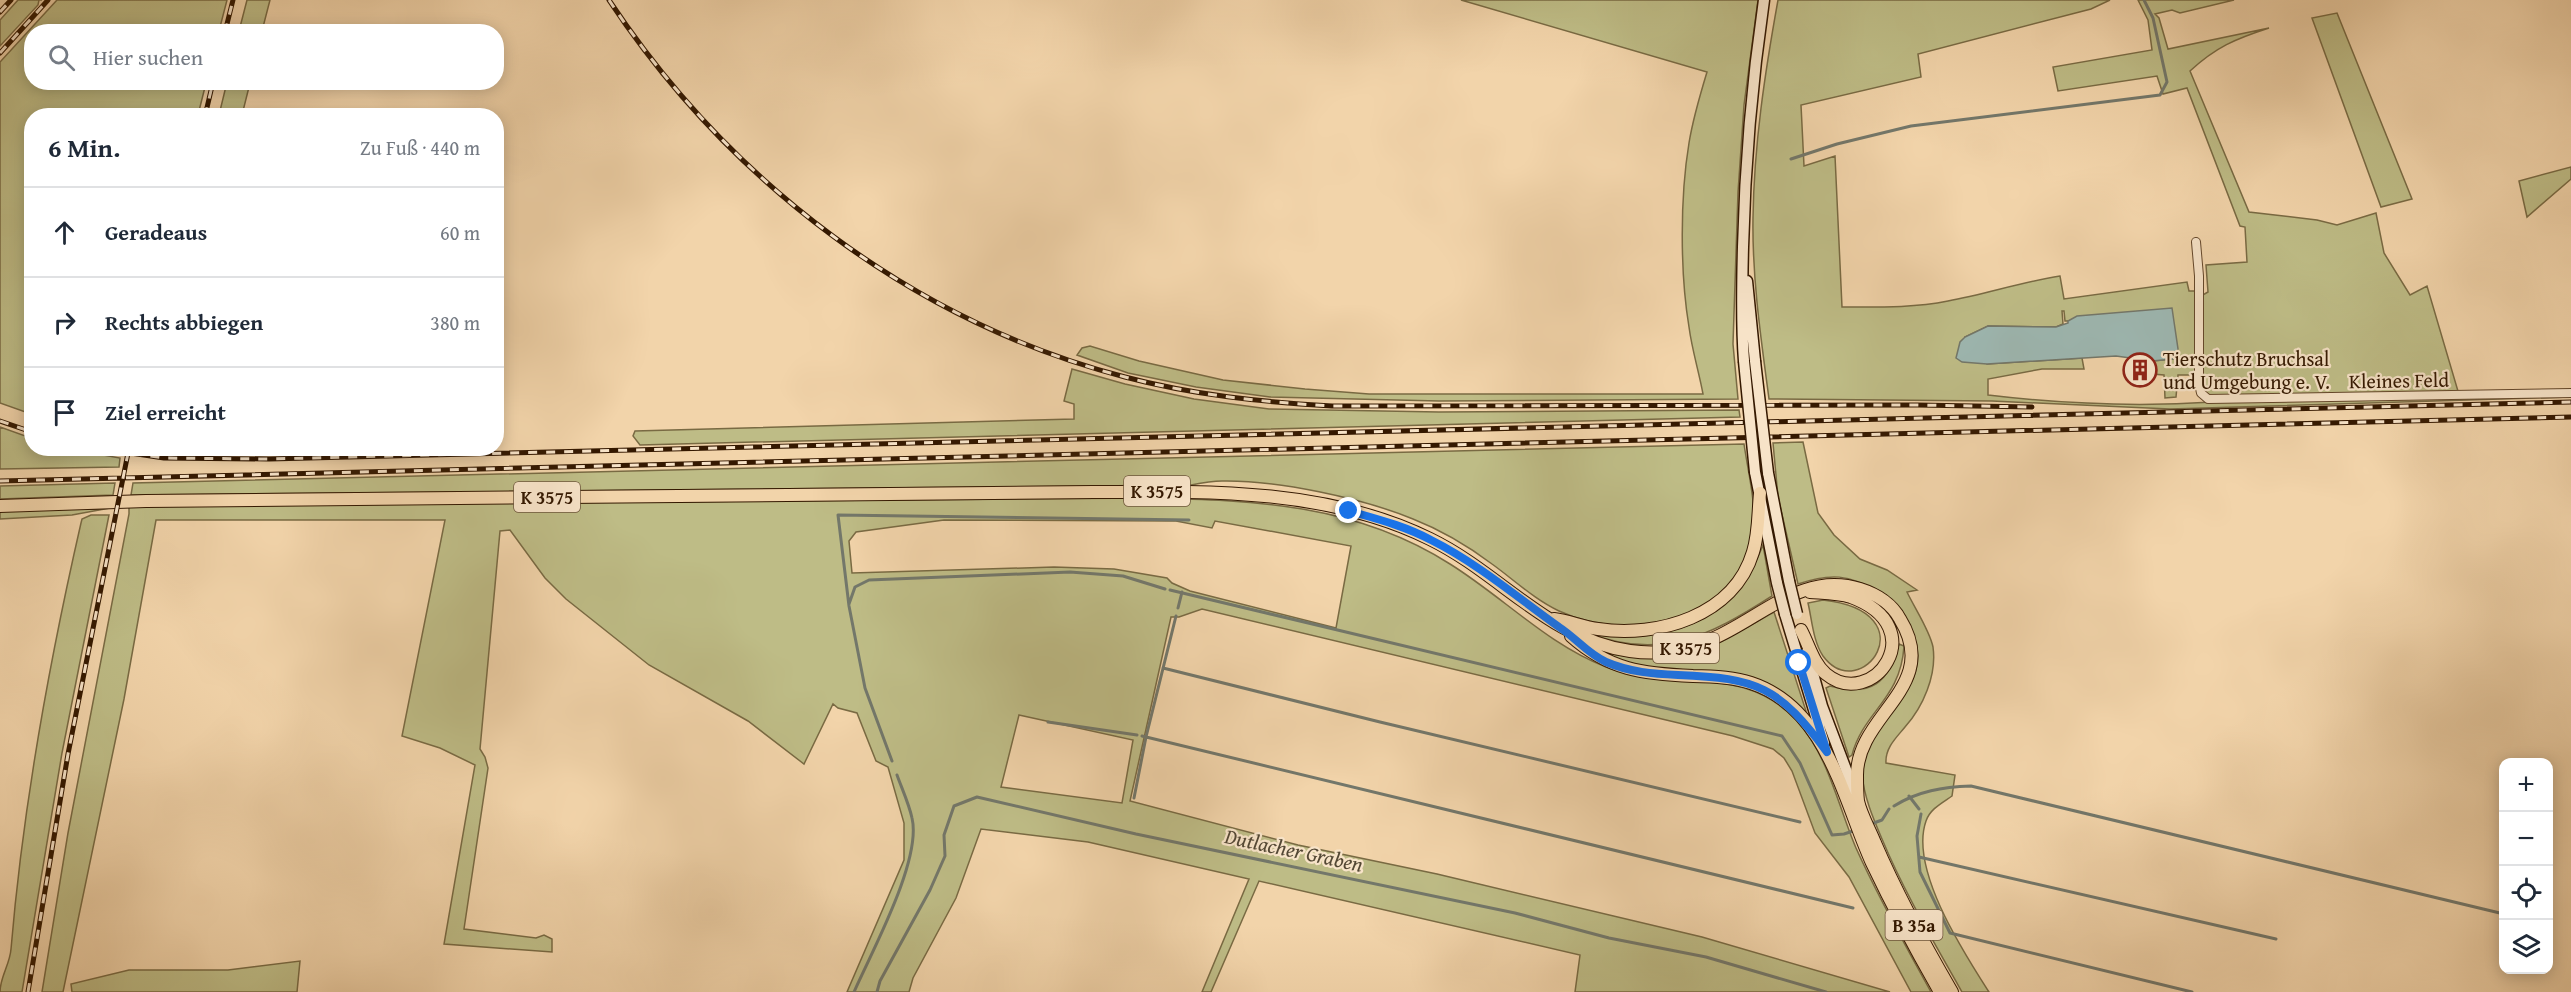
<!DOCTYPE html>
<html lang="de">
<head>
<meta charset="utf-8">
<style>
  body { margin:0; font-family:"Gentium Book Plus",serif; background:#f2f2f3; color:#1f2937 }
  .controls { position:absolute; right:18px; bottom:18px; display:grid; overflow:hidden; border-radius:12px; box-shadow:0 3px 15px #0003 }
  .controls button { width:54px; height:54px; display:grid; place-items:center; padding:0; border:0; border-bottom:2px solid #e0e1e3; background:#fff; color:#1f2937; font:30px sans-serif }
  .stop { position:absolute; width:18px; height:18px; margin:-14px; border:4px solid #1a73e8; border-radius:50%; background:#fff }
  .stop.end { background:#1a73e8; border-color:#fff; box-shadow:0 2px 6px #0008 }
  .list { margin:0; padding:0; list-style:none }
  h2 { display:flex; justify-content:space-between; align-items:center; height:78px; margin:0; padding:0 24px; font-size:26px }
  h2 small { font-size:20px; font-weight:400; color:#747a83 }
  .list li { display:grid; grid-template-columns:39px 1fr auto; gap:18px; align-items:center; box-sizing:border-box; height:90px; padding:0 24px; border-top:2px solid #e0e1e3 }
  .list b { display:block; font-size:22px; white-space:nowrap }
  .list em { font-size:20px; font-style:normal; color:#747a83 }
  .icon { flex:none; width:33px; height:33px; fill:none; stroke:currentColor; stroke-width:2; stroke-linecap:round; stroke-linejoin:round }
  .map { position:relative; flex:none; width:2571px; height:992px; overflow:hidden }
  .search { position:absolute; background:#fff; box-shadow:0 3px 15px #0003; left:24px; top:24px; width:480px; height:66px; display:flex; align-items:center; gap:15px; box-sizing:border-box; padding:0 21px; border-radius:24px; color:#747a83; font-size:22px }
  .panel { position:absolute; background:#fff; box-shadow:0 3px 15px #0003; left:24px; top:108px; width:480px; height:348px; border-radius:24px }
  .map>svg:first-child { display:block }
  .green { fill:#bebc86; stroke:#796a43; stroke-width:1.5; fill-rule:evenodd }
  .water { fill:#9db7b1; stroke:#73776a; stroke-width:1.5 }
  .lines { fill:none; stroke-linecap:round; stroke-linejoin:round }
  .stream { stroke:#73776a; stroke-width:3 }
  .minor-casing { stroke:#64472a; stroke-width:10 }
  .secondary-casing { stroke:#341800; stroke-width:13 }
  .primary-casing { stroke:#341800; stroke-width:14 }
  .minor { stroke:#f7e3c8; stroke-width:8 }
  .secondary { stroke:#f7e3c8; stroke-width:10 }
  .primary { stroke:#f2d4aa; stroke-width:12 }
  .rail-casing { stroke:#341800; stroke-width:5 }
  .rail { stroke:#f7e3c8; stroke-width:3; stroke-dasharray:9; stroke-linecap:butt }
  .secondary-bridge-casing { stroke:#341800; stroke-width:13; stroke-linecap:butt }
  .secondary-bridge { stroke:#f7e3c8; stroke-width:10 }
  .route { stroke:#1a73e8; stroke-width:8 }
  .labels { text-anchor:middle; dominant-baseline:central; stroke-width:4.5; stroke-linejoin:round; paint-order:stroke }
  .shield { fill:#f7e3c8; stroke:#6e553c; stroke-width:1.5 }
  .shield-label { font-size:18px; font-weight:bold; fill:#341800 }
  .poi-label { font-size:20px; fill:#341800; stroke:#f7e3c8; text-anchor:start }
  .street-label { font-size:20px; fill:#341800; stroke:#f7e3c8 }
  .water-label { font-size:21px; font-style:italic; fill:#544835; stroke:#f7e3c8 }
</style>
</head>
<body>
<div class="map">
<svg width="2571" height="992" viewBox="0 0 2571 992">
  <rect width="100%" height="100%" fill="#f2d4aa"/>
  <filter id="stains"><feTurbulence type="fractalNoise" baseFrequency=".00333" numOctaves="4"/><feColorMatrix values="0 0 0 0 .2 0 0 0 0 .09 0 0 0 0 .02 0 0 0 .5 -.17"/></filter>
  <radialGradient id="worn" r=".72"><stop offset=".6" stop-color="#630" stop-opacity="0"/><stop offset="1" stop-color="#630" stop-opacity=".3"/></radialGradient>
  <path class="green" d="M 18,0 L 42,0 L 39,0 L 38,5 L 0,46 L 0,20 Z
    M 57,0 L 227,0 L 219,31 L 32,32 L 32,82 L 206,83 L 198,115 L 32,116 L 31,414 L 0,403 L 0,62 Z
    M 247,0 L 270,0 L 262,31 L 239,31 Z
    M 1461,0 L 1758,0 L 1744,105 L 1738,192 L 1733,344 L 1738,399 L 1439,401 L 1270,397 L 1196,387 L 1128,373 L 1077,355 L 1082,348 L 1090,346 L 1139,361 L 1223,380 L 1305,389 L 1369,394 L 1703,394 C 1699,372 1692,350 1689,327 C 1680,273 1680,197 1689,143 C 1693,118 1700,95 1707,72 Z
    M 1778,0 L 2110,0 L 2091,9 L 1918,54 L 1921,77 L 1801,105 L 1804,166 L 1835,156 L 1842,307 C 1878,307 1913,308 1948,301 C 1986,294 2022,282 2060,276 L 2064,299 L 2187,282 L 2189,291 L 2195,291 L 2196,375 L 2178,375 L 2176,397 L 2165,398 L 2164,375 L 2152,374 L 2152,361 L 2173,359 L 2073,321 L 2065,321 L 2064,311 L 2062,311 L 2063,324 L 2056,327 L 1988,326 L 1965,337 L 1987,364 L 2082,358 L 2084,369 L 2042,369 L 1988,379 L 1988,395 C 2063,404 2138,407 2213,402 L 2204,392 L 2201,384 L 2201,296 L 2208,292 L 2206,265 L 2247,262 L 2245,227 L 2240,226 L 2187,88 L 2163,94 L 2157,76 L 2058,91 L 2053,67 L 2152,50 L 2148,20 L 2138,0 L 2234,0 L 2180,13 L 2172,10 L 2155,14 L 2159,18 L 2168,49 L 2269,28 C 2235,39 2216,47 2190,71 L 2249,212 L 2317,220 L 2337,225 L 2376,213 L 2384,253 L 2410,295 L 2427,286 L 2460,398 L 2571,397 L 2170,409 L 1992,401 L 1769,399 C 1761,339 1752,278 1753,218 C 1754,144 1765,72 1778,0 Z
    M 2337,13 L 2412,199 L 2381,207 L 2312,18 Z
    M 227,82 L 250,83 L 242,115 L 219,115 Z
    M 2571,167 L 2571,179 L 2527,217 L 2519,181 Z
    M 1072,369 L 1125,384 L 1194,399 L 1269,409 L 1439,412 L 1739,410 L 1740,417 L 640,445 L 633,436 L 635,431 L 1074,419 L 1074,404 L 1064,401 Z
    M 0,427 L 31,438 L 32,448 L 70,449 L 120,458 L 119,467 L 0,469 Z
    M 1803,442 L 1818,513 L 1834,535 L 1860,559 L 1887,570 L 1917,590 L 1907,592 C 1914,607 1930,631 1933,647 C 1937,675 1923,707 1905,727 C 1896,738 1885,748 1886,763 L 1955,775 L 1952,796 C 1942,803 1930,809 1926,821 C 1909,869 1964,953 1989,992 L 1962,992 C 1934,942 1904,892 1882,839 C 1873,818 1864,797 1862,774 C 1859,728 1930,694 1916,643 C 1914,637 1907,630 1904,624 C 1897,613 1891,599 1879,592 C 1849,574 1830,573 1798,584 L 1778,497 L 1773,443 Z
    M 1744,444 C 1748,472 1757,506 1753,534 C 1740,623 1628,643 1559,611 C 1535,600 1513,579 1492,564 C 1468,546 1441,530 1413,519 C 1362,498 1277,480 1222,481 C 1212,481 1201,483 1191,485 L 131,495 L 133,483 Z
    M 115,483 L 113,495 L 0,499 L 0,486 Z
    M 1147,498 C 1255,500 1356,504 1450,564 C 1503,597 1547,644 1606,667 C 1673,693 1742,662 1796,720 C 1828,754 1838,806 1856,848 C 1878,897 1905,945 1931,992 L 1911,992 L 1849,877 L 1815,833 L 1792,771 L 1784,758 L 1773,749 L 1733,736 L 1202,609 L 1179,617 L 1171,617 L 1130,801 L 1298,845 L 1437,874 L 1702,937 L 1890,992 L 1575,992 L 1580,955 L 1259,881 L 1211,992 L 1202,992 L 1249,879 L 1088,842 L 981,829 L 956,898 L 913,978 L 909,992 L 847,992 L 904,860 L 904,823 L 888,767 L 876,761 L 857,713 L 838,708 L 833,704 L 804,764 L 748,721 L 649,665 L 566,599 L 545,578 L 510,530 L 500,531 L 480,749 L 485,757 L 488,768 L 464,929 L 536,938 L 544,935 L 552,939 L 552,952 L 444,944 L 475,765 L 440,748 L 402,736 L 445,520 L 156,520 L 124,699 L 63,992 L 42,992 L 68,833 L 129,514 L 129,506 ZM 944,520 L 1176,521 L 1212,528 L 1215,521 L 1351,546 L 1336,628 L 1190,591 L 1172,583 L 1167,578 L 1114,569 L 1054,567 L 852,573 L 849,541 L 856,532 ZM 1019,715 L 1133,740 L 1122,803 L 1001,787 Z
    M 110,508 L 72,515 L 0,519 L 0,511 Z
    M 91,515 L 109,515 L 62,753 L 22,992 L 0,992 C 0,977 10,964 11,949 C 23,805 49,663 81,523 L 82,519 Z
    M 1763,545 L 1772,596 C 1710,636 1659,662 1586,632 C 1666,642 1732,628 1763,545 Z
    M 1823,600 C 1930,612 1861,707 1823,656 C 1813,641 1812,620 1808,603 Z
    M 1774,612 L 1806,711 L 1804,712 L 1778,690 L 1632,665 L 1599,651 C 1675,670 1711,648 1774,612 Z
    M 1899,644 L 1904,646 C 1901,699 1863,712 1852,755 L 1849,757 L 1826,688 L 1830,686 C 1871,697 1889,683 1899,644 Z
    M 300,961 L 297,992 L 72,992 L 71,984 L 129,970 L 228,970 Z"/>
  <path class="water" d="M 2172,308 L 2178,349 L 2173,359 L 2152,361 L 2116,356 L 1987,364 L 1962,362 L 1956,358 L 1960,342 L 1965,337 L 1988,326 L 2056,327 L 2068,323 L 2068,321 L 2077,316 Z"/>
  <g class="lines">
    <path class="stream" d="M 1791,159 L 1837,144 L 1911,126 L 2160,95 L 2167,82 L 2153,18 L 2144,0
      M 1170,590 L 1782,736 L 1800,763 L 1832,835 L 1844,834 L 1856,830
      M 849,604 L 855,587 L 869,580 L 1070,572 L 1123,576 L 1165,589
      M 1178,608 L 1182,592
      M 1163,668 L 1380,722 L 1800,822
      M 1048,722 L 1137,735
      M 1142,736 L 1853,908
      M 892,761 L 865,688 L 849,606 L 838,515 L 1189,520
      M 1909,796 L 1919,809
      M 1134,798 L 1146,737 L 1176,616
      M 1894,806 C 1918,791 1943,787 1971,786 L 2504,914
      M 1921,814 L 1917,836 L 1920,872 L 1950,933 L 2192,992
      M 1871,824 L 1882,820 L 1889,809
      M 1919,857 L 2276,939
      M 854,992 C 872,951 922,860 912,818 C 909,804 902,789 897,775
      M 877,992 L 880,981 L 930,890 L 945,856 L 944,835 L 954,806 L 977,797 L 1136,834 L 1515,913 L 1609,938 L 1706,957 L 1826,992"/>
    <defs>
      <path id="minor" d="M 2196,242 L 2199,276 L 2199,384 L 2201,393 L 2208,399 L 2571,393"/>
      <path id="secondary" d="M 1747,281 L 1755,361
        M 1744,361 C 1741,323 1742,285 1743,247 C 1745,164 1752,82 1764,0
        M 1755,472 L 1777,583
        M 1768,473 L 1789,581
        M 1785,614 L 1824,743
        M 1807,652 L 1822,706 L 1856,796"/>
      <path id="primary" d="M 0,506 L 146,501 L 1094,492 C 1205,491 1327,488 1430,539 C 1500,573 1550,640 1630,651 C 1659,655 1686,651 1712,639 C 1761,618 1803,571 1860,589 C 1876,594 1892,604 1900,619 C 1942,687 1857,714 1857,775 C 1857,784 1857,793 1858,801 C 1861,815 1870,830 1875,843 C 1897,894 1924,944 1952,992
        M 1554,619 C 1569,621 1583,627 1598,629 C 1658,638 1734,616 1753,552 C 1759,533 1758,513 1760,493
        M 1801,630 C 1809,645 1813,663 1826,674 C 1872,712 1935,628 1851,597 C 1838,593 1823,593 1810,592
        M 1571,636 C 1609,670 1643,674 1693,676 C 1712,676 1732,677 1751,683 C 1827,708 1843,799 1872,863 C 1893,907 1916,950 1940,992"/>
    </defs>
    <use href="#minor" class="minor-casing"/>
    <use href="#secondary" class="secondary-casing"/>
    <use href="#primary" class="primary-casing"/>
    <use href="#minor" class="minor"/>
    <use href="#secondary" class="secondary"/>
    <use href="#primary" class="primary"/>
    <defs>
      <path id="rail" d="M 609,0 C 729,181 913,322 1125,377 C 1193,395 1262,402 1332,406 L 1917,405 L 2032,407
        M 0,12 L 11,0
        M 225,32 L 233,0
        M 0,53 L 48,0
        M 205,116 L 213,82
        M 0,421 L 32,432
        M 97,448 L 164,458 L 269,459 L 2571,402
        M 0,481 L 2571,417
        M 28,992 L 68,754 L 129,448"/>
    </defs>
    <use href="#rail" class="rail-casing"/>
    <use href="#rail" class="rail"/>
    <defs>
      <path id="secondary-bridge" d="M 1744,361 L 1755,472
        M 1755,361 L 1768,473
        M 1789,581 L 1797,614
        M 1777,583 L 1785,614"/>
    </defs>
    <use href="#secondary-bridge" class="secondary-bridge-casing"/>
    <use href="#secondary-bridge" class="secondary-bridge"/>
  </g>
  <g class="lines">
    <path class="route" d="M 1349,511 C 1377,519 1405,526 1431,540 C 1477,563 1517,597 1559,627 C 1576,638 1588,654 1606,662 C 1629,672 1654,674 1678,675 C 1758,678 1779,687 1827,752 L 1799,663"/>
  </g>
  <defs>
    <symbol id="building-ring" viewBox="-11 -11 22 22"><circle r="9.5" fill="#f7e3c8" stroke="#8f2418" stroke-width="1.5"/><path d="M-4-6H4V6H1V3H-1V6H-4ZM-2.5-4.3h1.7v1.8h-1.7ZM.8-4.3h1.7v1.8H.8ZM-2.5-1h1.7V.8h-1.7ZM.8-1h1.7V.8H.8Z" fill="#8f2418"/></symbol>
  </defs>
  <g fill-rule="evenodd">
    <use href="#building-ring" x="2121" y="351" width="38" height="38"/>
  </g>
  <g class="labels">
    <g class="shield">
      <rect x="1124" y="476" width="66" height="30" rx="4.5"/>
      <rect x="514" y="482" width="66" height="30" rx="4.5"/>
      <rect x="1653" y="633" width="66" height="30" rx="4.5"/>
      <rect x="1885.5" y="910" width="57" height="30" rx="4.5"/>
    </g>
    <g class="shield-label">
      <text x="1157" y="491">K 3575</text>
      <text x="547" y="497">K 3575</text>
      <text x="1686" y="648">K 3575</text>
      <text x="1914" y="925">B 35a</text>
    </g>
    <g class="poi-label">
      <text x="2163" y="358">Tierschutz Bruchsal<tspan x="2163" dy="23">und Umgebung e. V.</tspan></text>
    </g>
    <g class="street-label">
      <text transform="translate(2399 380) rotate(-1)">Kleines Feld</text>
    </g>
    <g class="water-label">
      <text transform="translate(1294 850) rotate(12)">Dutlacher Graben</text>
    </g>
  </g>
  <rect width="100%" height="100%" filter="url(#stains)"/>
  <rect width="100%" height="100%" fill="url(#worn)"/>
</svg>
<div class="controls">
<button>+</button>
<button>−</button>
<button><svg class="icon" aria-label="locate" viewBox="0 0 24 24"><circle cx="12" cy="12" r="6"/><path d="M12 2v4M12 18v4M2 12h4M18 12h4"/></svg></button>
<button><svg class="icon" aria-label="layers" viewBox="0 0 24 24"><path d="M12 4l9 5-9 5-9-5zM3 14l9 5 9-5"/></svg></button>
</div>
<div class="stop" style="left:1799px;top:663px"></div>
<div class="stop end" style="left:1349px;top:511px"></div>
<div class="search"><svg class="icon" aria-label="search" viewBox="0 0 24 24"><circle cx="10" cy="10" r="6"/><path d="M15 15l6 6"/></svg>Hier suchen</div>
<section class="panel">
<h2>6 Min.<small>Zu Fuß · 440 m</small></h2>
<ul class="list">
<li><svg class="icon" aria-label="ahead" viewBox="0 0 24 24"><path d="M12 20V5M6 11l6-6 6 6"/></svg><div><b>Geradeaus</b></div><em>60 m</em></li>
<li><svg class="icon" aria-label="right" viewBox="0 0 24 24"><path d="M7 20v-9h11M14 6l5 5-5 5"/></svg><div><b>Rechts abbiegen</b></div><em>380 m</em></li>
<li><svg class="icon" aria-label="arrive" viewBox="0 0 24 24"><path d="M6 21V4h12l-3 4 3 4H6"/></svg><div><b>Ziel erreicht</b></div></li>
</ul>
</section>
</div>
</body>
</html>
